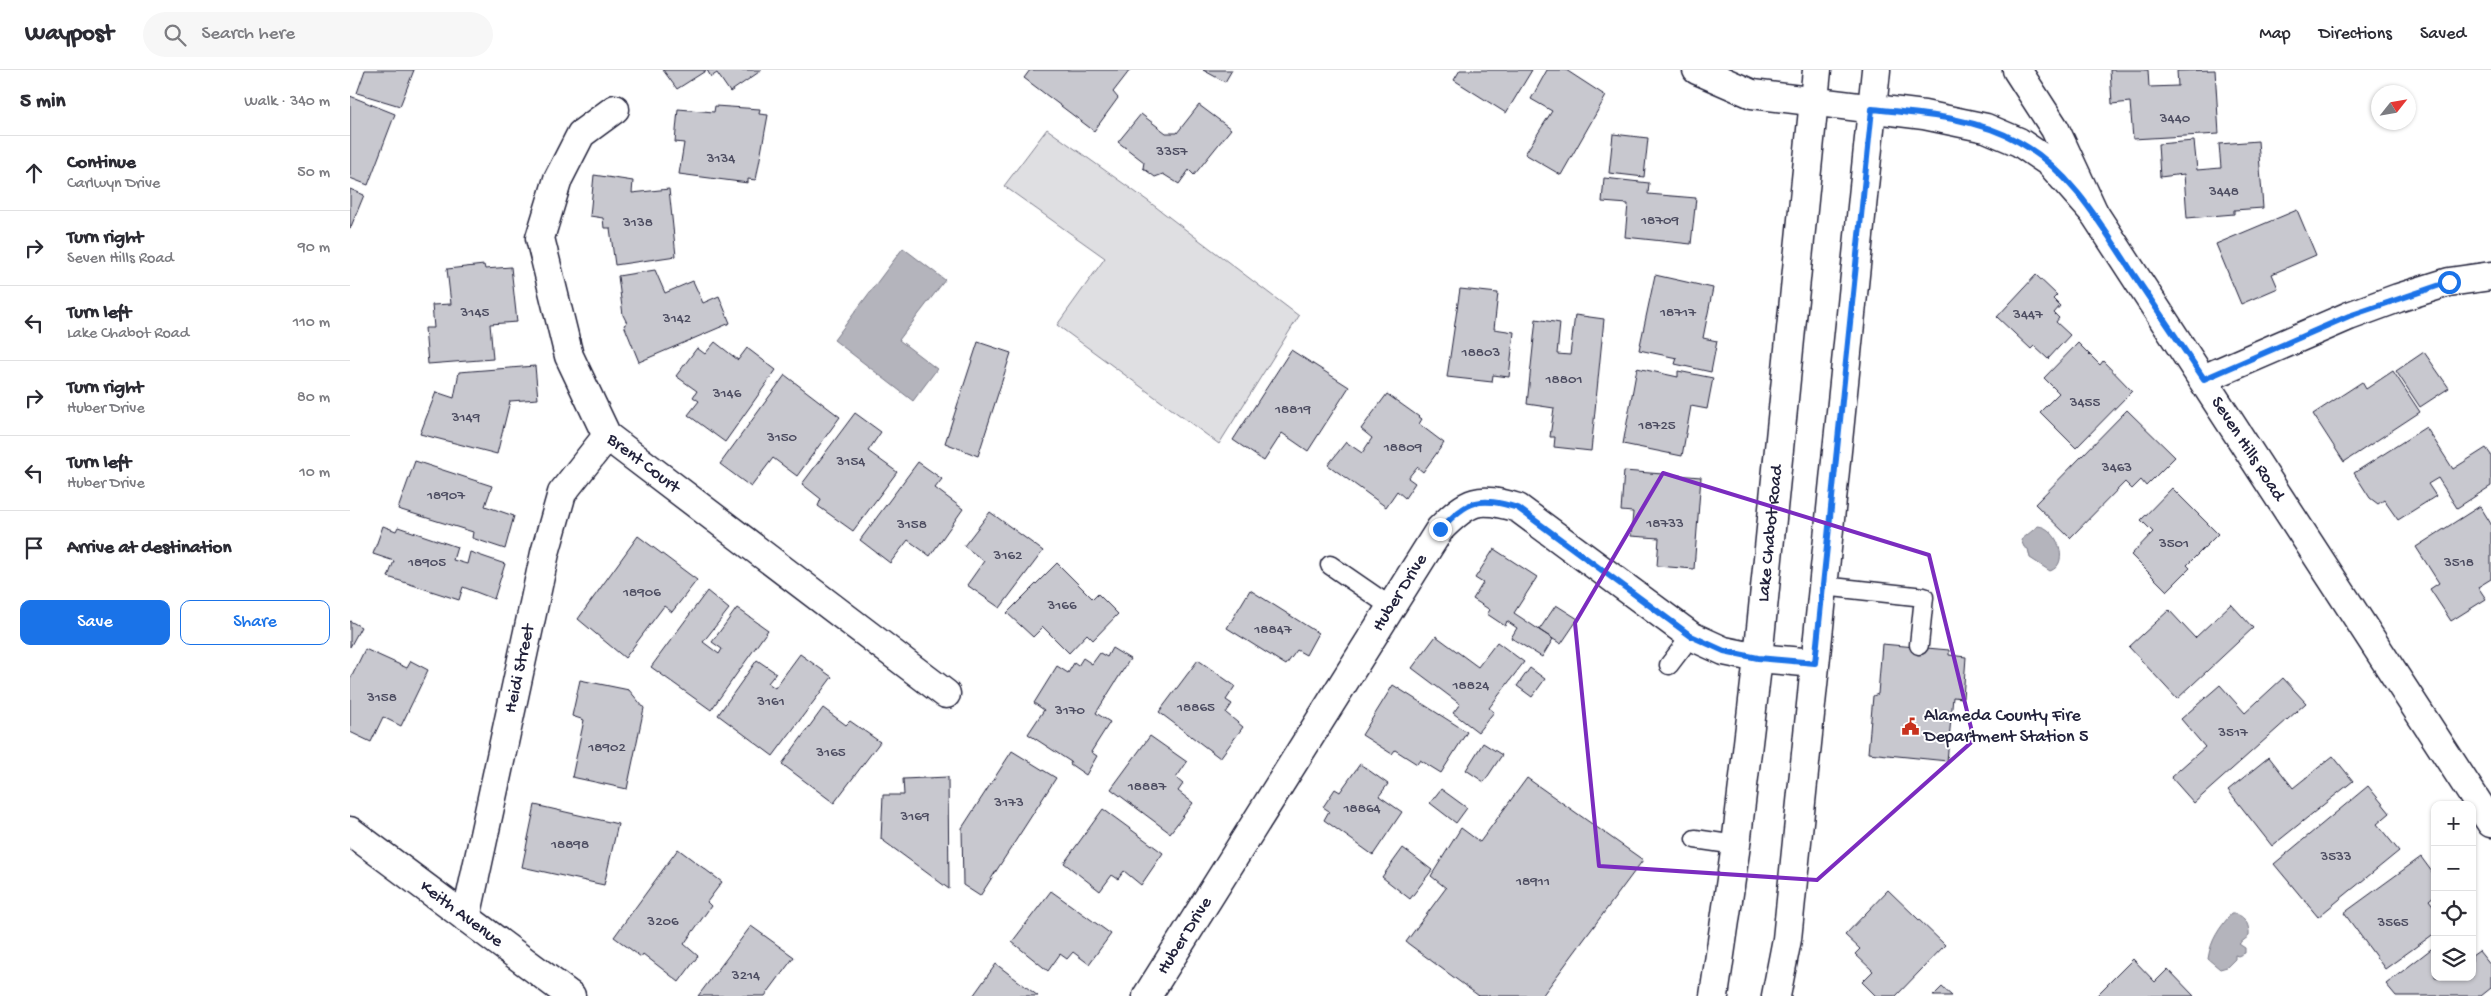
<!DOCTYPE html>
<html lang="en">
<head>
<meta charset="utf-8">
<style>
  body { margin:0; font-family:"Gochi Hand",sans-serif; background:#f7f7f7; color:#2b2b33 }
  .controls { position:absolute; right:15px; bottom:15px; display:grid; overflow:hidden; border-radius:10px; box-shadow:0 1px 4px #0004 }
  .controls button { width:45px; height:45px; display:grid; place-items:center; padding:0; border:0; border-bottom:1px solid #e1e1e2; background:#fff; color:#2b2b33; font:25px sans-serif }
  .compass { position:absolute; left:2021px; top:15px; width:45px; height:45px; border-radius:50%; background:#fff; box-shadow:0 1px 4px #0004; rotate:59deg }
  .stop { position:absolute; width:15px; height:15px; margin:-11px; border:4px solid #1a73e8; border-radius:50%; background:#fff }
  .stop.end { background:#1a73e8; border-color:#fff; box-shadow:0 1px 5px #0008 }
  .list { margin:0; padding:0; list-style:none }
  h2 { display:flex; justify-content:space-between; align-items:center; height:65px; margin:0; padding:0 20px; font-size:21px }
  h2 small { font-size:16px; font-weight:400; color:#7c7c81 }
  .list li { display:grid; grid-template-columns:32px 1fr auto; gap:15px; align-items:center; box-sizing:border-box; height:75px; padding:0 20px; border-top:1px solid #e1e1e2 }
  .list b { display:block; font-size:19px; white-space:nowrap }
  .list p { margin:0; font-size:16px; white-space:nowrap; color:#7c7c81 }
  .list em { font-size:16px; font-style:normal; color:#7c7c81 }
  .actions { display:flex; gap:10px; padding:15px 20px }
  .actions a { flex:1; padding:11px 0; border:1px solid #1a73e8; border-radius:10px; text-align:center; font-size:18px; color:#1a73e8 }
  .actions .main { background:#1a73e8; color:#fff }
  .icon { flex:none; width:28px; height:28px; fill:none; stroke:currentColor; stroke-width:2; stroke-linecap:round; stroke-linejoin:round }
  .map { position:relative; flex:none; width:2141px; height:926px; overflow:hidden }
  header { display:flex; align-items:center; gap:30px; box-sizing:border-box; height:70px; padding:0 25px; background:#fff; border-bottom:1px solid #e1e1e2 }
  header strong { font-size:24px }
  nav { display:flex; gap:28px; margin-inline-start:auto; font-size:18px }
  .search { width:350px; height:45px; background:#f7f7f7; display:flex; align-items:center; gap:12px; box-sizing:border-box; padding:0 18px; border-radius:28px; color:#7c7c81; font-size:19px }
  main { display:flex }
  aside { flex:1; background:#fff }
  .map>svg:first-child { display:block }
  .green { fill:#dfdfe2; stroke:#80808e }
  .water { fill:#b4b4bc; stroke:#7a7a88 }
  .building { fill:#c8c8cf; stroke:#22223b }
  .lines { fill:none; stroke-linecap:round; stroke-linejoin:round }
  .service-casing { stroke:#22223b; stroke-width:21 }
  .minor-casing { stroke:#22223b; stroke-width:31 }
  .tertiary-casing { stroke:#22223b; stroke-width:31 }
  .secondary-casing { stroke:#22223b; stroke-width:31 }
  .service { stroke:#fff; stroke-width:18 }
  .minor { stroke:#fff; stroke-width:28 }
  .tertiary { stroke:#fff; stroke-width:28 }
  .secondary { stroke:#fff; stroke-width:28 }
  .route { stroke:#1a73e8; stroke-width:6 }
  .marked { fill:none; stroke:#7b2cbf; stroke-width:4; stroke-linejoin:round }
  .labels { text-anchor:middle; dominant-baseline:central; stroke-width:4; stroke-linejoin:round; paint-order:stroke }
  .number-label { font-size:15px; fill:#4c4c60 }
  .street-label { font-size:18px; fill:#22223b; stroke:#fff }
  .poi-label { font-size:18px; fill:#22223b; stroke:#fff; text-anchor:start }
</style>
</head>
<body>
<header>
<strong>Waypost</strong>
<div class="search"><svg class="icon" aria-label="search" viewBox="0 0 24 24"><circle cx="10" cy="10" r="6"/><path d="M15 15l6 6"/></svg>Search here</div>
<nav><a>Map</a><a>Directions</a><a>Saved</a></nav>
</header>
<main>
<aside>
<h2>5 min<small>Walk · 340 m</small></h2>
<ul class="list">
<li><svg class="icon" aria-label="ahead" viewBox="0 0 24 24"><path d="M12 20V5M6 11l6-6 6 6"/></svg><div><b>Continue</b><p>Carlwyn Drive</p></div><em>50 m</em></li>
<li><svg class="icon" aria-label="right" viewBox="0 0 24 24"><path d="M7 20v-9h11M14 6l5 5-5 5"/></svg><div><b>Turn right</b><p>Seven Hills Road</p></div><em>90 m</em></li>
<li><svg class="icon" aria-label="left" viewBox="0 0 24 24"><path d="M17 20v-9H6M10 6l-5 5 5 5"/></svg><div><b>Turn left</b><p>Lake Chabot Road</p></div><em>110 m</em></li>
<li><svg class="icon" aria-label="right" viewBox="0 0 24 24"><path d="M7 20v-9h11M14 6l5 5-5 5"/></svg><div><b>Turn right</b><p>Huber Drive</p></div><em>80 m</em></li>
<li><svg class="icon" aria-label="left" viewBox="0 0 24 24"><path d="M17 20v-9H6M10 6l-5 5 5 5"/></svg><div><b>Turn left</b><p>Huber Drive</p></div><em>10 m</em></li>
<li><svg class="icon" aria-label="arrive" viewBox="0 0 24 24"><path d="M6 21V4h12l-3 4 3 4H6"/></svg><div><b>Arrive at destination</b></div></li>
</ul>
<div class="actions"><a class="main">Save</a><a>Share</a></div>
</aside>
<div class="map">
<svg width="2141" height="926" viewBox="0 0 2141 926">
  <rect width="100%" height="100%" fill="#fff"/>
  <filter id="ink" filterUnits="userSpaceOnUse"><feTurbulence type="fractalNoise" baseFrequency=".02" numOctaves="2"/><feDisplacementMap in="SourceGraphic" scale="10" xChannelSelector="R" yChannelSelector="G"/><feConvolveMatrix kernelMatrix="1 2 1 2 8 2 1 2 1" color-interpolation-filters="sRGB"/></filter>
  <g filter="url(#ink)">
    <path class="green" d="M 697,59 L 798,131 L 949,246 L 869,374 L 707,255 L 755,188 L 654,116 Z"/>
    <path class="water" d="M 553,178 L 595,210 L 549,270 L 587,299 L 563,331 L 484,270 Z
      M 1688,456 C 1707,457 1721,494 1700,501 L 1680,488 L 1678,479 L 1674,477 L 1671,470 Z
      M 1881,844 C 1894,843 1900,855 1899,866 L 1889,874 L 1895,878 L 1895,883 L 1888,886 L 1885,885 L 1885,889 L 1877,897 L 1870,899 L 1858,889 C 1861,869 1869,859 1881,844 Z"/>
    <path class="building" d="M 15,0 L 64,0 L 50,36 L 7,23 Z
      M 313,0 L 412,0 L 380,22 L 367,3 L 361,7 L 357,0 L 327,19 Z
      M 680,0 L 780,0 L 763,22 L 768,28 L 744,61 L 674,8 Z
      M 853,0 L 882,0 L 875,12 Z
      M 1110,0 L 1182,0 L 1156,43 L 1104,10 Z
      M 1197,0 L 1216,0 L 1256,26 L 1211,105 L 1175,84 L 1202,41 L 1181,29 Z
      M 1760,0 L 1798,0 L 1799,17 L 1828,16 L 1827,1 L 1865,0 L 1869,64 L 1783,69 L 1780,32 L 1762,34 Z
      M 0,26 L 45,44 L 18,115 L 0,108 Z
      M 849,35 L 881,59 L 844,105 L 839,100 L 829,114 L 813,104 L 805,107 L 793,98 L 794,92 L 768,72 L 791,44 L 816,63 L 827,63 Z
      M 365,36 L 410,39 L 409,44 L 418,45 L 406,110 L 398,109 L 398,113 L 329,104 L 334,73 L 325,72 L 328,39 L 364,42 Z
      M 1263,64 L 1298,68 L 1294,107 L 1259,103 Z
      M 1844,71 L 1847,100 L 1871,98 L 1869,74 L 1908,71 L 1913,138 L 1884,140 L 1884,144 L 1837,148 L 1834,104 L 1810,107 L 1808,74 Z
      M 244,105 L 283,111 L 282,123 L 319,119 L 326,186 L 265,195 L 260,158 L 254,158 L 253,148 L 240,146 Z
      M 1254,108 L 1299,113 L 1298,124 L 1346,128 L 1341,174 L 1275,167 L 1278,134 L 1252,132 Z
      M 0,119 L 14,125 L 0,159 Z
      M 1947,140 L 1966,185 L 1922,204 L 1928,218 L 1891,234 L 1866,174 Z
      M 134,195 L 135,199 L 161,197 L 167,252 L 140,254 L 143,289 L 78,294 L 75,258 L 84,258 L 82,235 L 101,234 L 97,199 Z
      M 305,200 L 315,223 L 343,211 L 353,233 L 369,226 L 380,253 L 289,292 L 274,255 L 277,253 L 273,245 L 268,206 Z
      M 1305,205 L 1363,218 L 1353,268 L 1367,271 L 1361,302 L 1325,294 L 1327,288 L 1289,280 Z
      M 1686,205 L 1707,225 L 1703,229 L 1710,236 L 1704,243 L 1709,248 L 1706,252 L 1720,265 L 1698,289 L 1684,276 L 1681,279 L 1647,247 Z
      M 1110,219 L 1148,223 L 1144,259 L 1164,262 L 1159,307 L 1143,305 L 1142,312 L 1097,307 Z
      M 1225,245 L 1254,249 L 1241,381 L 1204,377 L 1205,367 L 1200,367 L 1204,338 L 1177,334 L 1186,249 L 1210,253 L 1207,284 L 1220,285 Z
      M 365,272 L 388,290 L 397,278 L 426,300 L 375,372 L 338,345 L 349,331 L 343,327 L 347,321 L 326,306 L 347,278 L 355,284 Z
      M 628,272 L 661,283 L 628,386 L 595,373 Z
      M 1728,273 L 1750,295 L 1753,291 L 1782,321 L 1726,378 L 1690,342 L 1709,323 L 1694,308 Z
      M 941,280 L 999,317 L 958,381 L 932,363 L 914,391 L 883,370 Z
      M 2074,282 L 2099,318 L 2070,337 L 2046,301 Z
      M 185,296 L 188,329 L 160,331 L 147,384 L 70,364 L 86,322 L 104,328 L 109,302 Z
      M 1287,298 L 1328,307 L 1328,301 L 1363,308 L 1357,339 L 1341,336 L 1332,386 L 1273,374 Z
      M 2043,301 L 2070,342 L 1994,392 L 1963,344 L 2012,312 L 2016,319 Z
      M 435,305 L 490,347 L 447,406 L 423,388 L 401,417 L 370,394 Z
      M 1037,324 L 1072,349 L 1069,354 L 1094,373 L 1073,402 L 1067,397 L 1058,408 L 1065,413 L 1055,428 L 1047,421 L 1036,437 L 978,395 L 996,372 L 1012,383 L 1022,368 L 1011,359 Z
      M 1777,340 L 1825,387 L 1796,416 L 1791,410 L 1782,419 L 1775,412 L 1720,468 L 1685,434 Z
      M 505,343 L 531,362 L 518,381 L 547,402 L 503,461 L 468,436 L 471,429 L 452,414 Z
      M 2076,357 L 2103,399 L 2136,378 L 2141,385 L 2141,416 L 2107,438 L 2088,408 L 2078,414 L 2086,426 L 2048,450 L 2034,430 L 2028,434 L 2020,428 L 2004,403 Z
      M 65,391 L 142,416 L 135,436 L 164,446 L 155,479 L 122,468 L 123,462 L 48,439 Z
      M 568,392 L 592,409 L 585,418 L 613,439 L 580,486 L 558,470 L 540,493 L 510,470 Z
      M 1274,401 L 1351,407 L 1344,499 L 1307,496 L 1309,468 L 1281,466 L 1283,442 L 1271,441 Z
      M 1822,418 L 1868,464 L 1837,495 L 1840,498 L 1817,521 L 1781,485 L 1803,462 L 1791,450 Z
      M 2130,436 L 2141,454 L 2141,509 L 2128,517 L 2136,529 L 2101,551 L 2080,519 L 2089,513 L 2066,477 Z
      M 640,442 L 693,481 L 650,538 L 617,515 L 634,491 L 614,476 Z
      M 33,456 L 46,461 L 48,457 L 107,477 L 103,490 L 117,494 L 120,482 L 155,494 L 144,529 L 113,517 L 109,530 L 38,507 L 44,491 L 23,484 Z
      M 288,466 L 347,510 L 322,542 L 314,536 L 275,588 L 228,549 Z
      M 1144,479 L 1187,507 L 1164,543 L 1203,569 L 1192,587 L 1161,568 L 1167,558 L 1157,551 L 1155,556 L 1137,544 L 1140,540 L 1123,529 L 1133,513 L 1125,508 Z
      M 707,493 L 743,529 L 748,524 L 768,544 L 743,570 L 737,564 L 719,583 L 693,557 L 683,567 L 657,543 Z
      M 900,520 L 968,563 L 956,585 L 947,580 L 936,595 L 877,558 Z
      M 357,521 L 379,539 L 353,572 L 369,584 L 372,579 L 362,572 L 387,538 L 418,560 L 361,640 L 301,597 Z
      M 1881,534 L 1903,558 L 1827,629 L 1779,577 L 1819,540 L 1845,568 Z
      M 1206,535 L 1228,549 L 1211,574 L 1189,560 Z
      M 0,551 L 11,557 L 0,577 Z
      M 1086,566 L 1128,597 L 1147,572 L 1174,592 L 1139,638 L 1144,642 L 1128,662 L 1103,643 L 1110,634 L 1062,598 Z
      M 1532,574 L 1599,580 L 1599,585 L 1616,587 L 1613,628 L 1603,627 L 1597,691 L 1518,683 L 1523,626 L 1528,624 Z
      M 762,578 L 780,589 L 746,643 L 760,652 L 741,682 L 747,686 L 736,705 L 720,694 L 721,692 L 678,664 L 694,640 L 684,633 L 707,596 L 718,603 L 724,593 L 728,596 L 733,588 L 742,594 L 750,583 L 757,587 Z
      M 15,579 L 57,598 L 61,591 L 78,600 L 51,656 L 33,647 L 21,672 L 0,662 L 0,610 Z
      M 450,584 L 482,607 L 423,686 L 368,645 L 407,590 L 426,603 L 418,613 L 425,618 Z
      M 848,590 L 885,616 L 876,630 L 882,634 L 876,643 L 893,657 L 870,688 L 809,642 Z
      M 1180,598 L 1195,609 L 1182,627 L 1167,616 Z
      M 1933,608 L 1956,633 L 1844,733 L 1821,707 L 1855,677 L 1831,649 L 1870,615 L 1895,643 Z
      M 230,610 L 279,620 L 294,638 L 277,719 L 222,707 L 234,650 L 222,646 Z
      M 1043,615 L 1117,662 L 1091,703 L 1070,690 L 1067,694 L 1045,680 L 1042,684 L 1012,665 Z
      M 473,638 L 496,655 L 500,651 L 530,672 L 484,733 L 432,694 Z
      M 800,666 L 837,692 L 826,708 L 833,714 L 828,721 L 843,733 L 820,763 L 761,719 Z
      M 1133,673 L 1152,685 L 1134,712 L 1116,700 Z
      M 662,681 L 706,708 L 630,826 L 613,815 L 612,758 Z
      M 1983,686 L 2003,711 L 1922,776 L 1878,720 L 1919,687 L 1943,718 Z
      M 1010,694 L 1038,714 L 1029,726 L 1052,742 L 1023,785 L 974,750 L 979,741 L 973,737 L 985,719 L 990,722 Z
      M 598,707 L 599,819 L 531,769 L 533,725 L 554,725 L 553,709 Z
      M 1177,708 L 1293,790 L 1192,926 L 1129,926 L 1056,872 L 1096,818 L 1081,806 L 1111,758 L 1130,772 Z
      M 2018,716 L 2040,743 L 2027,754 L 2049,781 L 1968,847 L 1924,794 Z
      M 1091,719 L 1117,738 L 1106,753 L 1080,733 Z
      M 185,735 L 268,754 L 254,815 L 172,797 Z
      M 753,739 L 813,783 L 791,815 L 774,801 L 768,809 L 762,805 L 750,821 L 714,793 Z
      M 1053,778 L 1082,800 L 1060,829 L 1032,807 Z
      M 328,779 L 372,812 L 357,832 L 361,836 L 334,874 L 348,886 L 329,912 L 293,884 L 291,887 L 264,867 Z
      M 2071,787 L 2085,806 L 2085,825 L 2079,830 L 2085,838 L 2085,863 L 2035,899 L 1994,843 Z
      M 1538,820 L 1595,875 L 1546,926 L 1526,926 L 1512,912 L 1523,901 L 1505,884 L 1510,879 L 1495,865 Z
      M 701,821 L 761,864 L 739,894 L 723,882 L 717,889 L 710,884 L 698,901 L 662,872 Z
      M 401,856 L 444,887 L 415,926 L 348,926 Z
      M 2085,876 L 2085,907 L 2122,907 L 2122,886 L 2129,881 L 2141,896 L 2141,918 L 2131,926 L 2046,926 L 2036,914 Z
      M 1783,889 L 1805,912 L 1818,899 L 1844,926 L 1746,926 Z
      M 646,894 L 688,926 L 623,926 Z
      M 1592,917 L 1602,926 L 1583,926 Z"/>
    <g class="lines">
      <defs>
        <path id="service" d="M 980,495 L 1041,537
          M 1473,516 L 1574,527 L 1569,575
          M 1319,595 L 1341,566
          M 1345,769 L 1386,775"/>
        <g id="minor">
          <path id="s1" d="M 265,39 L 231,64 L 208,109 L 190,168 L 219,286 L 257,366 L 596,624"/>
          <path d="M 1853,309 L 1999,246 L 2048,228 L 2099,212 L 2141,206"/>
          <path id="s2" d="M 0,761 L 221,926"/>
          <path id="s3" d="M 116,848 L 195,483 L 212,423 L 257,366"/>
          <path id="s4" d="M 797,926 L 1090,459 C 1119,430 1128,426 1168,438 L 1341,566 L 1374,581 L 1408,588 L 1465,593"/>
        </g>
        <g id="tertiary">
          <path id="s5" d="M 1347,0 L 1402,24 L 1574,45 L 1636,58 L 1669,72 L 1700,93 L 1744,143 L 2141,753"/>
        </g>
        <g id="secondary">
          <path d="M 1667,0 L 1705,59 L 1744,143"/>
          <path id="s6" d="M 1364,926 L 1386,775 L 1408,588 L 1467,0"/>
          <path d="M 1426,926 L 1437,869 L 1526,0"/>
        </g>
      </defs>
      <use href="#service" class="service-casing"/>
      <use href="#minor" class="minor-casing"/>
      <use href="#tertiary" class="tertiary-casing"/>
      <use href="#secondary" class="secondary-casing"/>
      <use href="#service" class="service"/>
      <use href="#minor" class="minor"/>
      <use href="#tertiary" class="tertiary"/>
      <use href="#secondary" class="secondary"/>
    </g>
  </g>
  <g class="lines" filter="url(#ink)">
    <path class="route" d="M 1090,459 C 1119,430 1128,426 1168,438 L 1341,566 L 1374,581 L 1408,588 L 1465,593 L 1522,39 C 1571,44 1625,47 1669,72 C 1720,100 1751,154 1782,202 C 1806,238 1830,273 1854,309 L 1999,246 L 2099,212"/>
  </g>
  <path class="marked" d="M 1313,403 L 1579,485 L 1624,670 L 1467,810 L 1249,796 L 1225,553 Z"/>
  <defs>
    <symbol id="civic-bare" viewBox="-9 -9 18 18"><path d="M-.6-6.5H3V-4.5H.6V-3L4-1V1h2V6H-6V1h2V-1L-.6-3ZM-1.2 2.5V6h2.4V2.5Z" fill="#c8321e" stroke="#fff" stroke-width="2.5" paint-order="stroke"/></symbol>
  </defs>
  <g fill-rule="evenodd">
    <use href="#civic-bare" x="1548" y="644" width="25" height="25"/>
  </g>
  <g class="labels">
    <g class="number-label">
      <text x="1825" y="49">3440</text>
      <text x="822" y="82">3357</text>
      <text x="371" y="89">3134</text>
      <text x="1874" y="122">3448</text>
      <text x="1310" y="151">18709</text>
      <text x="288" y="153">3138</text>
      <text x="125" y="243">3145</text>
      <text x="1328" y="243">18717</text>
      <text x="1678" y="245">3447</text>
      <text x="327" y="249">3142</text>
      <text x="1131" y="283">18803</text>
      <text x="1214" y="310">18801</text>
      <text x="377" y="324">3146</text>
      <text x="1735" y="333">3455</text>
      <text x="943" y="340">18819</text>
      <text x="116" y="348">3149</text>
      <text x="1307" y="356">18725</text>
      <text x="432" y="368">3150</text>
      <text x="1053" y="378">18809</text>
      <text x="501" y="392">3154</text>
      <text x="1767" y="398">3463</text>
      <text x="96" y="426">18907</text>
      <text x="1315" y="454">18733</text>
      <text x="562" y="455">3158</text>
      <text x="1824" y="474">3501</text>
      <text x="658" y="486">3162</text>
      <text x="77" y="493">18905</text>
      <text x="2109" y="493">3518</text>
      <text x="292" y="523">18906</text>
      <text x="712" y="536">3166</text>
      <text x="923" y="560">18847</text>
      <text x="1121" y="616">18824</text>
      <text x="32" y="628">3158</text>
      <text x="421" y="632">3161</text>
      <text x="846" y="638">18865</text>
      <text x="720" y="641">3170</text>
      <text x="1883" y="663">3517</text>
      <text x="257" y="678">18902</text>
      <text x="481" y="683">3165</text>
      <text x="797" y="717">18887</text>
      <text x="659" y="733">3173</text>
      <text x="1012" y="739">18864</text>
      <text x="565" y="747">3169</text>
      <text x="220" y="775">18898</text>
      <text x="1986" y="787">3533</text>
      <text x="1183" y="812">18911</text>
      <text x="313" y="852">3206</text>
      <text x="2043" y="853">3565</text>
      <text x="396" y="906">3214</text>
    </g>
    <g class="street-label">
      <text stroke="none"><textPath href="#s5" startOffset="718">Seven Hills Road</textPath></text>
      <text stroke="none"><textPath href="#s1" startOffset="410">Brent Court</textPath></text>
      <text stroke="none"><textPath href="#s6" startOffset="466">Lake Chabot Road</textPath></text>
      <text stroke="none"><textPath href="#s4" startOffset="476">Huber Drive</textPath></text>
      <text stroke="none"><textPath href="#s3" startOffset="255">Heidi Street</textPath></text>
      <text stroke="none"><textPath href="#s2" startOffset="139">Keith Avenue</textPath></text>
      <text stroke="none"><textPath href="#s4" startOffset="71">Huber Drive</textPath></text>
    </g>
    <g class="poi-label">
      <text x="1574" y="646">Alameda County Fire<tspan x="1574" dy="21">Department Station 5</tspan></text>
    </g>
  </g>
</svg>
<div class="controls">
<button>+</button>
<button>−</button>
<button><svg class="icon" aria-label="locate" viewBox="0 0 24 24"><circle cx="12" cy="12" r="6"/><path d="M12 2v4M12 18v4M2 12h4M18 12h4"/></svg></button>
<button><svg class="icon" aria-label="layers" viewBox="0 0 24 24"><path d="M12 4l9 5-9 5-9-5zM3 14l9 5 9-5"/></svg></button>
</div>
<svg class="compass" viewBox="-18 -18 36 36"><path d="M0-13l5 13h-10z" fill="#e53935"/><path d="M0 13l5-13h-10z" fill="#7c7c81"/></svg>
<div class="stop" style="left:2099px;top:212px"></div>
<div class="stop end" style="left:1090px;top:459px"></div>
</div>
</main>
</body>
</html>
